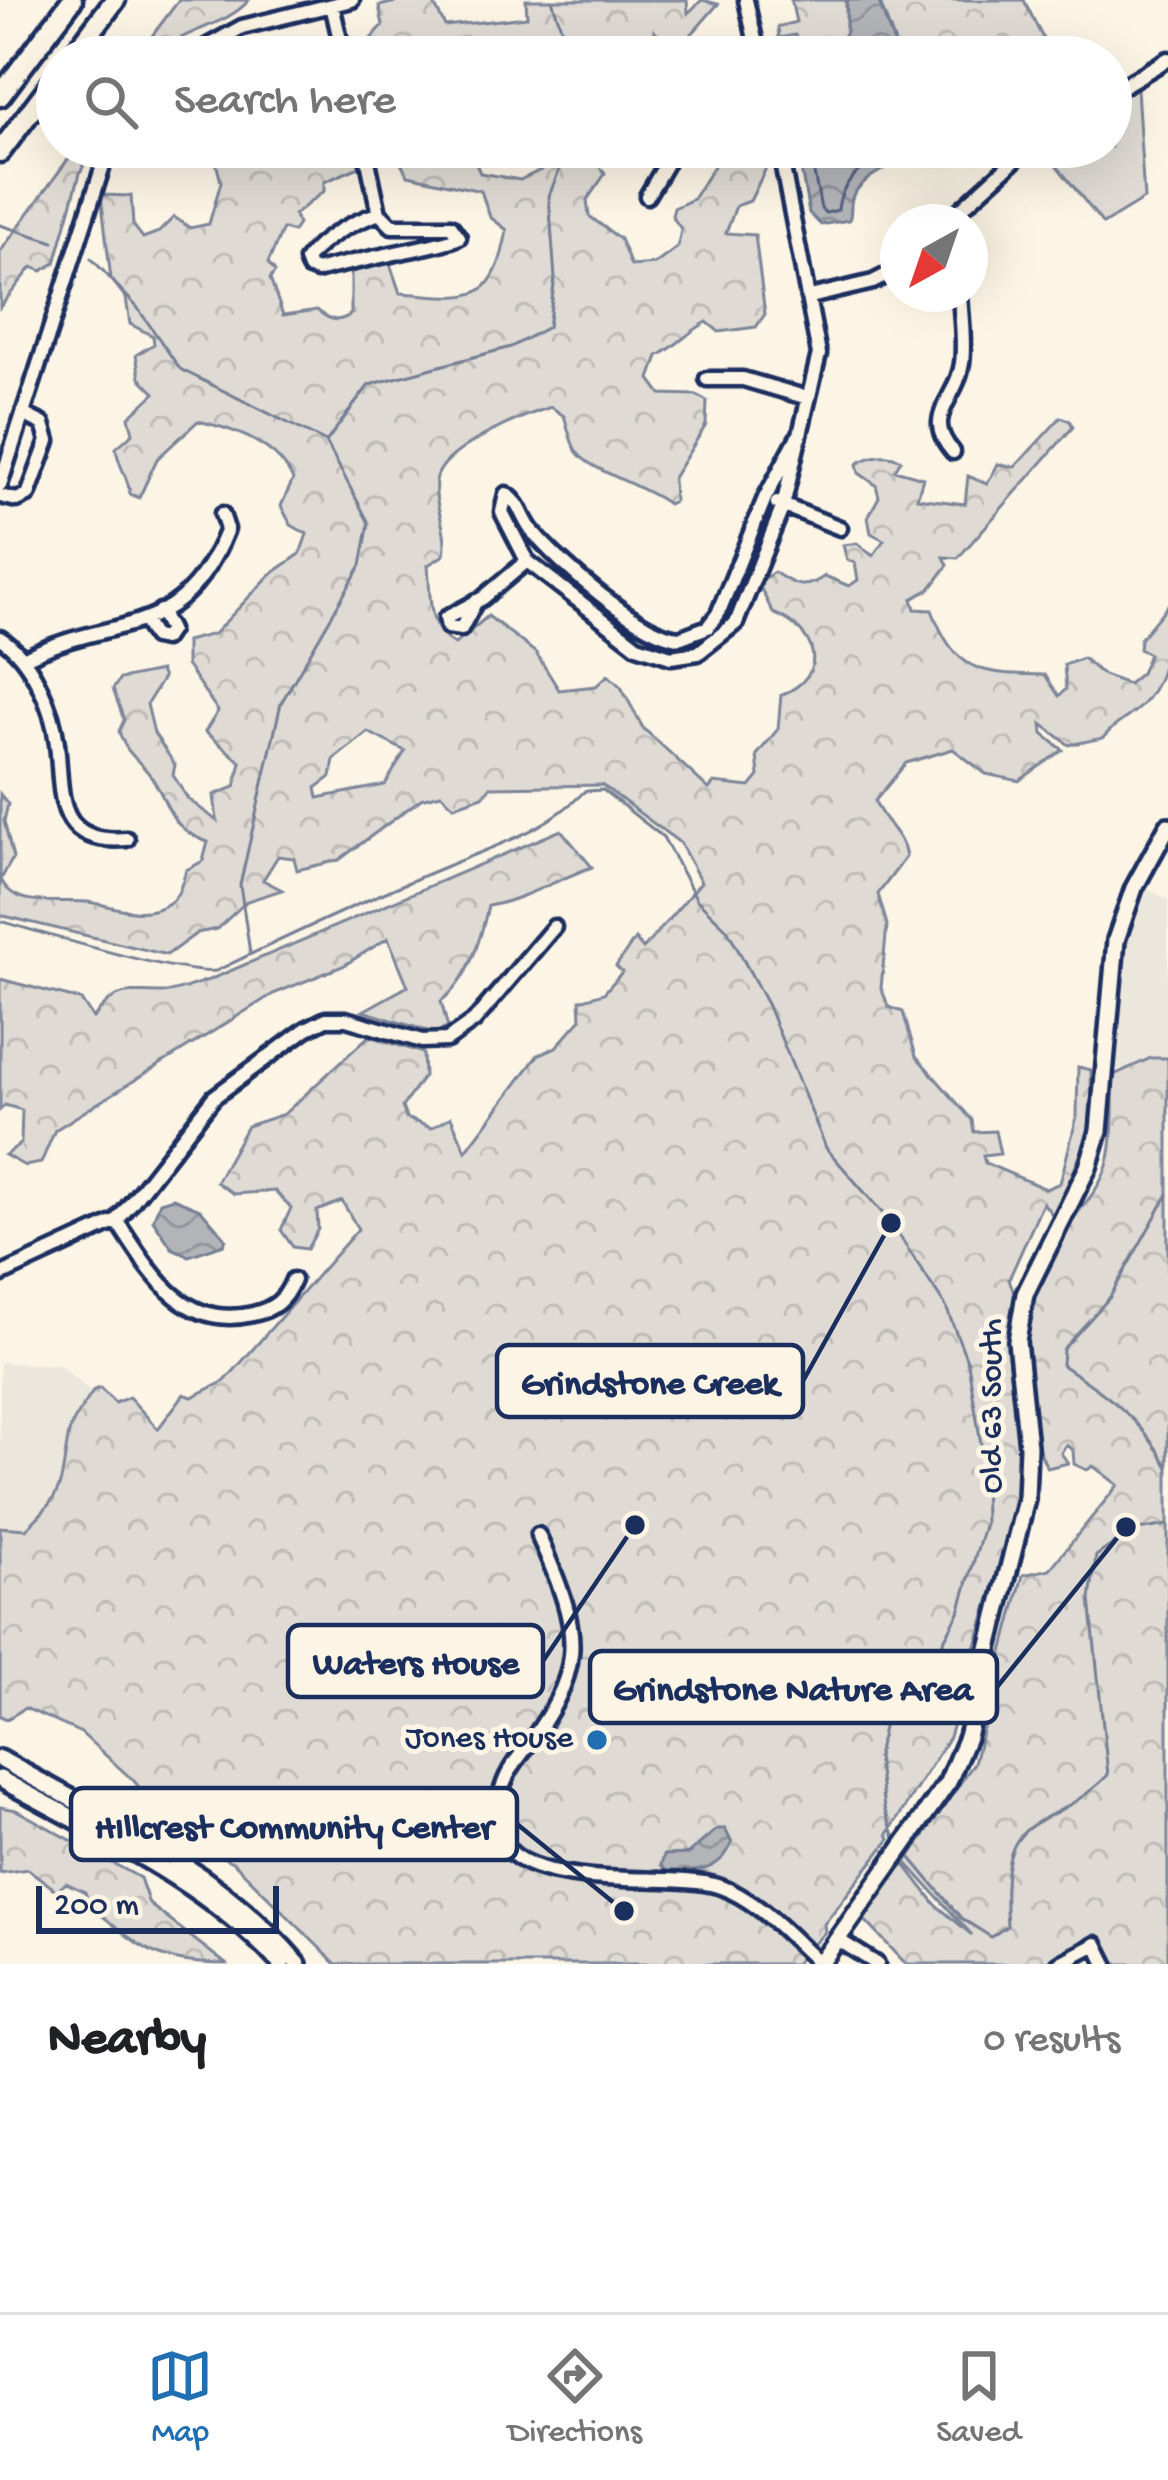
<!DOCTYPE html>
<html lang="en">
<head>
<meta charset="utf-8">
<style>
  body { margin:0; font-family:"Gochi Hand",sans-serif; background:#f2f2f2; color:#202124 }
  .compass { position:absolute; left:880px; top:204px; width:108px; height:108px; border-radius:50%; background:#fff; box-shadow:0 12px 48px #0002; rotate:220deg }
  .scale { position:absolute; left:36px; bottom:30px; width:243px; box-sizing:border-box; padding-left:12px; border:6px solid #1b2f5e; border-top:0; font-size:33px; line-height:42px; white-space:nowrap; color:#1b2f5e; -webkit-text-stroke:9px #fcf5e5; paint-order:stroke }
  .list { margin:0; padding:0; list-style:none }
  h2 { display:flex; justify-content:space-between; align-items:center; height:156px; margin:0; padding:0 48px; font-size:51px }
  h2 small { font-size:39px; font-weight:400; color:#757577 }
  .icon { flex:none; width:66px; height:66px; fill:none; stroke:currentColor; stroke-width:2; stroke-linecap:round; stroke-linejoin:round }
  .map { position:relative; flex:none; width:1168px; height:1964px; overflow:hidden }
  .search { position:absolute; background:#fff; box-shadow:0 12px 48px #0002; left:36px; right:36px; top:36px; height:132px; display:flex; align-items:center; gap:30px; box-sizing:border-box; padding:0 42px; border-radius:66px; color:#757577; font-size:45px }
  .sheet { height:348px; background:#fff }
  nav { display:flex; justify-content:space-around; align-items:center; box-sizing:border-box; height:168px; border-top:3px solid #e0e0e0; background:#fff; font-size:33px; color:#757577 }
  nav a { display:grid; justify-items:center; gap:6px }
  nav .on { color:#1f6fb2 }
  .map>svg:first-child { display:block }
  .built { fill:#ece7dc }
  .forest { fill:url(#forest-crowns); stroke:#7d8599; stroke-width:3; fill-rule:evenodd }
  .pitch { fill:#dfdbd4; stroke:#7d8599; stroke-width:3 }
  .water { fill:url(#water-waves); stroke:#767f94; stroke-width:3 }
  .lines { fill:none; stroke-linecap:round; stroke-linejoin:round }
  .shore { stroke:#576482; stroke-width:3 }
  .stream { stroke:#767f94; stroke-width:3 }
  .minor-casing { stroke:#1b2f5e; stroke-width:21 }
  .major-casing { stroke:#1b2f5e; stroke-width:24 }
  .highway-casing { stroke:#1b2f5e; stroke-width:27 }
  .minor { stroke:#fcf5e5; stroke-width:12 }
  .major { stroke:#fcf5e5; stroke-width:15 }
  .highway { stroke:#fcf5e5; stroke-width:18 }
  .poi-dot { fill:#1f6fb2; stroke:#fcf5e5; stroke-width:4.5 }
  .labels { text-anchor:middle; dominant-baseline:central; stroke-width:10; stroke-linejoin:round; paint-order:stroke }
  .street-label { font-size:33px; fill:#1b2f5e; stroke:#fcf5e5 }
  .poi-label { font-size:33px; fill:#1b2f5e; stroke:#fcf5e5; text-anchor:end }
  .leader { fill:none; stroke:#1b2f5e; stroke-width:4.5 }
  .callout-dot { fill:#1b2f5e; stroke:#fcf5e5; stroke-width:4.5 }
  .callout { fill:#fcf5e5; stroke:#1b2f5e; stroke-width:4.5 }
  .callout-label { font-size:36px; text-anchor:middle; font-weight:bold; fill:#1b2f5e }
</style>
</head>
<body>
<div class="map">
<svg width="1168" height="1964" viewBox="0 0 1168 1964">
  <defs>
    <pattern id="forest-crowns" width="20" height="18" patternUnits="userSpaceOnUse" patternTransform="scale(3)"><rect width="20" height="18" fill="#dfdbd4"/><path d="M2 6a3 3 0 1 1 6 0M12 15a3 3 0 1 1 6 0" fill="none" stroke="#bfbcb8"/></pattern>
    <pattern id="water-waves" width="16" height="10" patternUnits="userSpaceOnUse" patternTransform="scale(3)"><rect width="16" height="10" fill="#b2b4b8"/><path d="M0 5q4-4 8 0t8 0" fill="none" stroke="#909399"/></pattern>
  </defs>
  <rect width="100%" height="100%" fill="#fcf5e5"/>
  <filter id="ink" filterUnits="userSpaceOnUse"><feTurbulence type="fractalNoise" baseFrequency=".00833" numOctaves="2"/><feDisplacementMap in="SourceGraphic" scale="24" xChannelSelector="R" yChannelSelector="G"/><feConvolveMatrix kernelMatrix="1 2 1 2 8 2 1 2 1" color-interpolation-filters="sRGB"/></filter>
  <g filter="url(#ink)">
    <path class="built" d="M 1148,889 L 1168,900 L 1168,1071 L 1114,1069 L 1123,940 L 1138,898 Z
      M 0,1362 L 60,1365 L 129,1425 L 0,1578 Z"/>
    <path class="forest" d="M 179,0 L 249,0 C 224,29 182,27 157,57 L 136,57 Z
      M 404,0 L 432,0 L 445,26 L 527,17 L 526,0 L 687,0 L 688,13 L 702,0 L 718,4 L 677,51 L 655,32 L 663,57 L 567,57 L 560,46 L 536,33 C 476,61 420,57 355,57 L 383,25 L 379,6 Z
      M 791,0 L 846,0 L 846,32 L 829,57 L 801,49 L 795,35 L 779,38 L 778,27 L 796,22 Z
      M 879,0 L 1024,0 L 1052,57 L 1046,53 L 1023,57 L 1009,43 L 900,57 Z
      M 77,147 L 93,147 L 80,173 L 55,263 L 42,271 L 32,267 L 0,307 L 0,252 Z
      M 212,147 L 354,147 L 359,167 L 324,182 L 324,191 L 294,215 L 298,224 L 293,232 L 283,229 L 268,263 L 275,272 L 270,279 L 283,315 L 317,310 C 329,320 338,324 351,314 L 351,267 L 389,261 L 400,293 C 469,297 493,310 507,230 L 490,217 L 481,191 L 408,175 L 401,163 L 410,147 L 469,147 L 480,173 L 520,180 L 541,170 L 548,147 L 586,147 L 605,174 L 587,200 L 589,216 L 620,239 L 631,266 L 655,264 L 678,247 L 681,229 L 672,216 L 674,208 L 693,199 L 726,147 L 761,147 L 769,162 L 750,201 L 736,206 L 726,233 L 755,235 L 765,314 L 756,327 L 719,332 L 707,322 C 688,332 677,346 658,356 L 650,379 L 661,394 L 696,395 L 707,401 L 706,425 L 673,478 L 674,501 L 668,504 C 645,486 588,470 577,452 C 570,443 568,426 564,416 L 551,407 C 523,416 440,449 436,481 C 433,506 449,530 444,555 L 428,565 C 431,595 426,631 455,644 L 488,616 L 536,653 L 559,690 L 596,686 L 608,675 L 621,687 L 643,728 L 709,789 L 714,783 L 750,787 L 759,776 L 757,755 L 778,729 L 781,695 C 831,675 817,630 773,613 L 761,589 L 762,580 L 774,572 C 795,586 804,591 825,576 L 849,586 L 858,580 L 855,563 L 847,560 L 843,545 L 857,543 L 873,556 L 884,540 L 871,533 L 868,517 L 879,497 L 876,485 L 859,473 L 857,464 C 871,455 887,453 901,460 L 895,470 L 923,478 L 917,498 L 965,504 L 968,476 L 987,484 L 998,464 L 1015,467 L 1061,417 L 1070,421 L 1073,427 L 958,558 L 944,557 L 948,565 L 930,589 L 912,599 L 915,609 L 932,610 C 956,674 981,674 1045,675 L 1059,696 L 1066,689 L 1064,665 L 1083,658 L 1103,675 L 1128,684 L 1141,673 L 1149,654 L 1139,649 L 1140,639 L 1168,605 C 1168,643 1168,679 1140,707 C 1127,719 1115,723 1103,738 L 1069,745 L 1042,724 L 1043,734 L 1063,750 L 1019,781 L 986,774 L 953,749 L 906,763 L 875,801 C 883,823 903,834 906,857 L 878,894 L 887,925 L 881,988 L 889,1007 L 903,1012 L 916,1056 L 972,1120 L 974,1132 L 995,1131 L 1000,1154 L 983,1156 L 985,1163 L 1046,1189 L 1060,1183 L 1077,1116 L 1078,1067 L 1091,1070 L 1092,1126 L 1058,1210 L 1052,1214 L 1043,1203 L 1009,1279 L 1015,1295 L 1007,1347 L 1020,1463 L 1016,1510 L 949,1737 L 888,1834 L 890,1839 L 824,1924 L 825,1932 L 795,1964 L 336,1964 L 234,1863 L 172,1831 L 135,1782 L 81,1733 L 25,1708 L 7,1719 L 0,1716 L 0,1527 L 26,1529 C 68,1489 59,1485 69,1433 C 72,1419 86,1403 94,1390 L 100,1388 L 115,1403 L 129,1397 L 158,1429 L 184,1394 L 192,1397 L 225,1381 L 358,1229 L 342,1201 L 317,1211 L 318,1229 L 307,1249 L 293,1247 L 281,1230 L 291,1208 L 275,1191 L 234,1194 L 216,1182 L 247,1126 L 284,1114 L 369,1036 L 423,1053 L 424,1076 L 402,1107 L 406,1118 L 431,1128 L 451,1117 L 466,1151 L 538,1055 L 556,1047 L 581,1019 L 580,1000 L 604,993 L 622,972 L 616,966 L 635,939 L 643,949 L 701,882 L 680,843 L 602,785 L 490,787 L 483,796 L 454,806 L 441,794 L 421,799 L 339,860 L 297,870 L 294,858 L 278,856 L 263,880 L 282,890 L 247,901 L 217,929 L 197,933 L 167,955 L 0,915 L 0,794 L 8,804 L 4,821 L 13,858 L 1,879 C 14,910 60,899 87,902 C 114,905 142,921 169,903 C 180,896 182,882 186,870 L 203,861 L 208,842 C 163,826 171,799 146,770 C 133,755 125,751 119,731 L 124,720 L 113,689 L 120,679 L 160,671 L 163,678 L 147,704 L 154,733 L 175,765 L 173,775 L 188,799 L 217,821 L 214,795 L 235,787 L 241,762 L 205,732 L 218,711 L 186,665 L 186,641 L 214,634 L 270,575 L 300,554 L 307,534 L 291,525 L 281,506 L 293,480 C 279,445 234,429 198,421 L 157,459 L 139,498 L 130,494 C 128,476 118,466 116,448 L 133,433 L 129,417 L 155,393 L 140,378 L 136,355 L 154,344 L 153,336 L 130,324 L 126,298 L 111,279 L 101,195 L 131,196 L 133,225 L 143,238 L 159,232 L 174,217 L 190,228 L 209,224 L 221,182 ZM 368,732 L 405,751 L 385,785 L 318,798 L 316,788 L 331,777 L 334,759 Z
      M 561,830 L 592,867 C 558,879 523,900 488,906 C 481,938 469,981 441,1001 L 448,1028 L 434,1033 L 363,1011 L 408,986 L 388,938 L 343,966 L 273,994 L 55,1130 L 41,1163 L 25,1166 L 5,1155 L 21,1143 L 22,1110 L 5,1105 L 0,1110 L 0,979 L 81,1000 L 93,1018 C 119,986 125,993 161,993 C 176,993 194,984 209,980 Z
      M 1151,1058 L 1168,1058 L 1168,1964 L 1101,1964 L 1080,1949 L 1051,1964 L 906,1964 L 863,1918 L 903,1862 L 936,1905 L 972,1935 L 906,1862 L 974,1763 L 1023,1575 L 1050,1569 L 1118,1485 L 1093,1466 L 1087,1470 L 1074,1464 L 1073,1450 L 1066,1445 L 1061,1453 L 1068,1463 L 1047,1468 C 1014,1398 1020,1301 1061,1235 C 1077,1210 1102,1191 1109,1158 C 1115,1133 1112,1101 1114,1075 Z
      M 0,1807 L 16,1810 L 140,1878 L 149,1904 L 226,1964 C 153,1964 144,1949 89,1905 L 85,1892 L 66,1883 L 57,1891 L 28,1869 L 0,1873 Z"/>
    <path class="pitch" d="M 1137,88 L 1144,199 L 1103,224 L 1042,147 L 1111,147 L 1111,104 Z"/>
    <path class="water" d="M 847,0 L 878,0 L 899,57 L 831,57 L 846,32 Z
      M 797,147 L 934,147 C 907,162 875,166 855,192 C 848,201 853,210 849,220 L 821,225 L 809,213 Z
      M 173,1198 L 200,1209 L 226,1239 L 224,1244 L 189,1256 L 172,1248 L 153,1220 L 160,1202 Z
      M 717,1829 L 725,1829 L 732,1843 C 719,1873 696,1872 667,1872 L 661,1865 L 664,1855 L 688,1854 Z"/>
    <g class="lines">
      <path class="shore" d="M 809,147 L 821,209 L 826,213 L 838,210 C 840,177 877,153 908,147"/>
      <path class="stream" d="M 552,0 L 571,57
        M 0,225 L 54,242
        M 91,258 L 137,307 L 180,369 L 324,441
        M 0,921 C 43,933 181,976 216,971 C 292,934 369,898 447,866 C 499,844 544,832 585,791 L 603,790 L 663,837 L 697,900 L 727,929 L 768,1006 L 826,1148 L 891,1223 L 946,1307 L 968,1363 L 984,1463 L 985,1523 L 959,1612 L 941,1646 L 907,1673 L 887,1707 L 877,1757 L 884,1808 L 896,1841
        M 250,953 L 240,885 L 281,703 L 361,565 L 369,523 L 326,442 L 369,385 L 511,347 L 548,327 L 555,278 L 549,196 L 568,147
        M 1168,1194 L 1110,1297 L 1063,1349 L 1062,1365 C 1108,1395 1141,1419 1168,1467
        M 906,1852 L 961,1918 L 991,1937 L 1007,1926 C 997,1800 1043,1840 1108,1775 L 1090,1599 L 1096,1556 L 1132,1531 L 1168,1525"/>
      <defs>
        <path id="minor" d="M 746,0 L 759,57
          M 332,5 L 344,57
          M 188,57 L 242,27 L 352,0
          M 1111,93 L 1168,59
          M 365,147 L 379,213
          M 779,147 L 819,354 L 783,506 L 736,623 L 698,653 L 671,657 L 637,646 L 527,561 L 502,512 L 506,494 C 522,504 521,518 533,532 C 558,562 641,635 679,638 L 708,627 L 718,614 L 765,498 L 797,438
          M 647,196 L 676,147
          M 379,213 L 392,226 L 451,226 L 459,237 C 453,243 341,263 317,271 L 309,268 L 306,260 C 324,236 352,223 379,213 Z
          M 947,222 L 1029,147
          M 810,297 L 873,282 L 898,269
          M 707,379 L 743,379 L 808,398
          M 953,452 C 921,416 957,401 962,363 C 965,341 961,316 960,294
          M 0,485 L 109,147
          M 0,496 L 17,500 L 28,495 L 48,441 L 43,424 L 23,414
          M 777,503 L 840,528
          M 476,601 L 461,629 L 448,627 L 446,618 L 483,598 L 527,561
          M 144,620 L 154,637 L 164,639 L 170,630 L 160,611
          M 0,638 C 31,657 53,708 57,744 C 63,793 53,845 127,839
          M 23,659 C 111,613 181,646 227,529 L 222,514
          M 117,1221 C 150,1271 182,1331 253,1314 C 274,1309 285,1300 293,1280
          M 0,1275 L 117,1221 L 214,1097 L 306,1029 L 326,1019 L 346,1019 L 422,1041 L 447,1040 L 474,1021 L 554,927
          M 538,1535 C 585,1639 587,1669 516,1761 C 505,1776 499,1794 497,1812 C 488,1902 667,1869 718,1886 C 758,1899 790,1937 820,1964
          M 837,1939 L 877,1964
          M 1058,1964 L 1096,1944 L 1106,1964"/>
        <path id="major" d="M 0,1759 C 105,1818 219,1871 298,1964
          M 0,1779 C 96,1832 205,1881 281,1964
          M 820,1964 L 948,1782 L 967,1737 L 1026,1499 L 1028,1446 L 1017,1341 L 1025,1294 L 1088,1167 L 1099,1131 L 1116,940 L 1134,888 L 1168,826"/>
        <path id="highway" d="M 72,57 L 115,0
          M 0,96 L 72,0
          M 0,152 L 57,76"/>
      </defs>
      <use href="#minor" class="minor-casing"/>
      <use href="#major" class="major-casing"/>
      <use href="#highway" class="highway-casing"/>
      <use href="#minor" class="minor"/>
      <use href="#major" class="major"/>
      <use href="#highway" class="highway"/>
    </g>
  </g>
  <circle class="poi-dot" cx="597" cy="1740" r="12"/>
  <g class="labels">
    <g class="street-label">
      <text transform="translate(994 1406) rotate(-90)">Old 63 South</text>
    </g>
    <g class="poi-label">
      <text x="573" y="1740">Jones House</text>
    </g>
  </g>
  <path class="leader" d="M891 1223L803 1381M635 1525L543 1661M1126 1527L997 1687M624 1911L517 1824"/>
  <g class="callout-dot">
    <circle cx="891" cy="1223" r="12"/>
    <circle cx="635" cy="1525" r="12"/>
    <circle cx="1126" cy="1527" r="12"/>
    <circle cx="624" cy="1911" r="12"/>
  </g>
  <g class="callout">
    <rect x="497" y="1345" width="306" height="72" rx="12"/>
    <rect x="288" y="1625" width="255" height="72" rx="12"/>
    <rect x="590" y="1651" width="407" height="72" rx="12"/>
    <rect x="71" y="1788" width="446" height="72" rx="12"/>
  </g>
  <g class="callout-label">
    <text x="650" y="1393">Grindstone Creek</text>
    <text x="416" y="1673">Waters House</text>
    <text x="793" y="1699">Grindstone Nature Area</text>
    <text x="294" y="1837">HIllcrest Community Center</text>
  </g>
</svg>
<svg class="compass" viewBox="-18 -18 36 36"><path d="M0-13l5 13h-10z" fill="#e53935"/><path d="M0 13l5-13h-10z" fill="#757577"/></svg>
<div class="scale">200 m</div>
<div class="search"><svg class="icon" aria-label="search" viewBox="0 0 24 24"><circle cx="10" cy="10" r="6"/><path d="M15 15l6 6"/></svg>Search here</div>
</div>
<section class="sheet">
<h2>Nearby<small>0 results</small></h2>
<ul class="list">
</ul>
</section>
<nav>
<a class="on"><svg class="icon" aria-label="map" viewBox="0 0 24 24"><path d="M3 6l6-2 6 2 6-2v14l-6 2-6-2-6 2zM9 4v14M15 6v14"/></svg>Map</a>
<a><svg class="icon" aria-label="directions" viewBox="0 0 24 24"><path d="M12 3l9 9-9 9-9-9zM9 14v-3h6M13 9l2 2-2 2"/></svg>Directions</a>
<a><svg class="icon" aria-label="saved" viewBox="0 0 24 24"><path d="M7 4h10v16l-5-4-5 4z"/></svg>Saved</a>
</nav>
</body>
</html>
